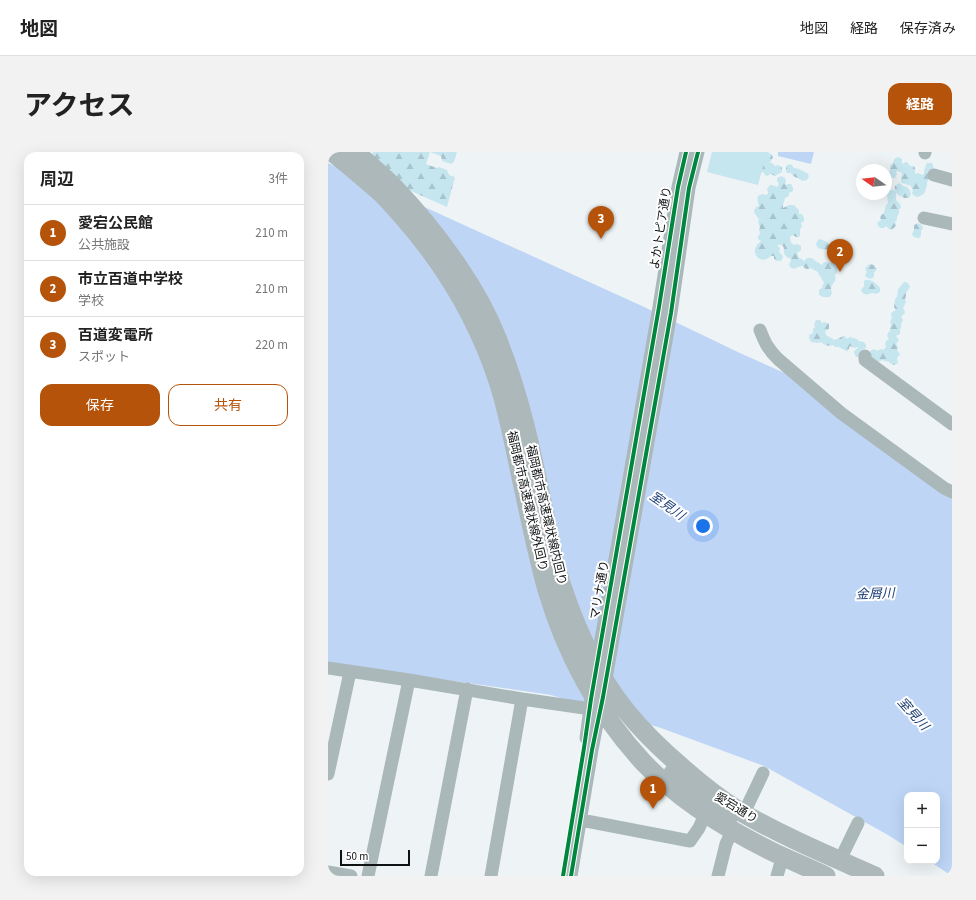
<!DOCTYPE html>
<html lang="ja">
<head>
<meta charset="utf-8">
<style>
  body { margin:0; font-family:"Source Sans 3","Noto Sans JP",sans-serif; background:#f2f2f2; color:#222 }
  .controls { position:absolute; right:12px; bottom:12px; display:grid; overflow:hidden; border-radius:8px; box-shadow:0 4px 16px #0002 }
  .controls button { width:36px; height:36px; display:grid; place-items:center; padding:0; border:0; border-bottom:1px solid #e0e0e0; background:#fff; color:#222; font:20px sans-serif }
  .compass { position:absolute; left:528px; top:12px; width:36px; height:36px; border-radius:50%; background:#fff; box-shadow:0 4px 16px #0002; rotate:284deg }
  .scale { position:absolute; left:12px; bottom:10px; width:70px; box-sizing:border-box; padding-left:4px; border:2px solid #0f1213; border-top:0; font-size:11px; line-height:14px; white-space:nowrap; color:#0f1213; -webkit-text-stroke:3px #fff; paint-order:stroke }
  .you { position:absolute; left:375px; top:374px; width:14px; height:14px; margin:-10px; border:3px solid #fff; border-radius:50%; background:#1a73e8; box-shadow:0 0 0 6px #1a73e833 }
  .badge { display:grid; place-items:center; width:26px; height:26px; border-radius:50%; background:#b45309; color:#fff; font-size:13px; font-weight:700 }
  .pin { position:absolute; translate:-50% -33px; filter:drop-shadow(0 1px 2px #0008) }
  .pin::after { content:''; position:absolute; top:21px; width:14px; height:12px; background:inherit; clip-path:polygon(0 0,100% 0,50% 100%) }
  .list { margin:0; padding:0; list-style:none }
  h2 { display:flex; justify-content:space-between; align-items:center; height:52px; margin:0; padding:0 16px; font-size:17px }
  h2 small { font-size:13px; font-weight:400; color:#767676 }
  .list li { display:grid; grid-template-columns:26px 1fr auto; gap:12px; align-items:center; box-sizing:border-box; height:56px; padding:0 16px; border-top:1px solid #e0e0e0 }
  .list b { display:block; font-size:15px; white-space:nowrap }
  .list p { margin:0; font-size:13px; white-space:nowrap; color:#767676 }
  .list em { font-size:13px; font-style:normal; color:#767676 }
  .actions { display:flex; gap:8px; padding:12px 16px }
  .actions a { flex:1; padding:9px 0; border:1px solid #b45309; border-radius:12px; text-align:center; font-size:14px; color:#b45309 }
  .actions .main { background:#b45309; color:#fff }
  .map { position:relative; flex:none; width:624px; height:724px; overflow:hidden; border-radius:12px }
  header { display:flex; align-items:center; gap:24px; box-sizing:border-box; height:56px; padding:0 20px; background:#fff; border-bottom:1px solid #e0e0e0 }
  header strong { font-size:19px }
  nav { display:flex; gap:22px; margin-inline-start:auto; font-size:14px }
  .intro { display:flex; align-items:center; justify-content:space-between; box-sizing:border-box; height:96px; padding:0 24px }
  h1 { margin:0; font-size:28px }
  .button { padding:10px 18px; border-radius:12px; background:#b45309; color:#fff; font-size:14px; font-weight:700 }
  main { display:flex; gap:24px; padding:0 24px }
  aside { flex:1; background:#fff; border-radius:12px; box-shadow:0 4px 16px #0002 }
  .map>svg:first-child { display:block }
  .forest { fill:url(#forest-firs) }
  .pitch { fill:#c5e5ef }
  .water { fill:#bed5f6 }
  .lines { fill:none; stroke-linecap:round; stroke-linejoin:round }
  .minor { stroke:#aab8ba; stroke-width:13 }
  .highway { stroke:#adb8ba; stroke-width:19 }
  .highway-bridge { stroke:#adb8ba; stroke-width:19 }
  .cycleway-casing { stroke:#fff; stroke-width:6 }
  .cycleway { stroke:#00873e; stroke-width:4 }
  .labels { text-anchor:middle; dominant-baseline:central; stroke-width:4; stroke-linejoin:round; paint-order:stroke }
  .street-label { font-size:12px; fill:#0f1213; stroke:#fff }
  .water-label { font-size:13px; font-style:italic; fill:#1b3d74; stroke:#fff }
</style>
</head>
<body>
<header>
<strong>地図</strong>
<nav><a>地図</a><a>経路</a><a>保存済み</a></nav>
</header>
<div class="intro"><h1>アクセス</h1><a class="button">経路</a></div>
<main>
<aside>
<h2>周辺<small>3件</small></h2>
<ul class="list">
<li><span class="badge">1</span><div><b>愛宕公民館</b><p>公共施設</p></div><em>210 m</em></li>
<li><span class="badge">2</span><div><b>市立百道中学校</b><p>学校</p></div><em>210 m</em></li>
<li><span class="badge">3</span><div><b>百道変電所</b><p>スポット</p></div><em>220 m</em></li>
</ul>
<div class="actions"><a class="main">保存</a><a>共有</a></div>
</aside>
<div class="map">
<svg width="624" height="724" viewBox="0 0 624 724">
  <defs>
    <pattern id="forest-firs" width="22" height="20" patternUnits="userSpaceOnUse"><rect width="22" height="20" fill="#c5e5ef"/><path d="M5 1l3.5 6h-7zM16 11l3.5 6h-7z" fill="#a8c3cc"/></pattern>
  </defs>
  <rect width="100%" height="100%" fill="#eef4f6"/>
  <path class="forest" d="M 46,0 L 129,0 L 126,10 L 123,12 L 114,9 L 113,4 L 102,0 L 98,12 L 109,16 L 111,15 L 119,18 L 121,23 L 127,25 L 119,55 L 76,36 L 41,3 Z
    M 440,0 L 444,3 L 445,5 L 442,11 L 444,11 L 447,14 L 450,13 L 454,15 L 454,20 L 447,24 L 443,22 L 439,24 L 437,23 L 435,20 L 431,22 L 438,1 Z
    M 570,5 L 574,7 L 574,12 L 578,10 L 580,11 L 582,14 L 586,14 L 587,16 L 587,21 L 588,22 L 590,21 L 594,23 L 596,22 L 596,18 L 597,17 L 598,13 L 599,11 L 604,11 L 605,13 C 607,18 603,27 599,30 L 599,33 L 598,36 L 597,40 C 596,42 591,45 589,45 L 585,43 L 584,41 L 585,38 L 584,37 L 583,34 L 574,31 L 573,30 L 573,25 L 574,23 L 573,20 L 568,19 L 569,22 L 567,26 L 562,26 L 560,22 L 562,18 L 562,13 L 565,11 L 566,7 Z
    M 462,12 L 464,13 L 466,16 C 470,16 475,19 479,21 L 481,24 L 479,28 L 474,29 C 471,25 465,26 463,21 L 459,21 L 458,19 L 458,15 L 459,13 Z
    M 453,24 L 457,26 L 458,29 L 457,32 L 458,33 L 461,32 L 463,32 L 465,36 L 465,39 L 461,41 L 461,44 L 457,46 L 456,50 L 455,52 L 455,56 L 461,53 L 466,53 L 471,58 L 471,62 L 474,62 L 476,66 L 476,69 L 473,71 L 474,74 L 472,78 L 472,83 L 471,85 L 468,85 L 465,83 L 462,85 L 463,91 L 466,93 L 469,92 L 473,94 L 473,98 L 469,101 L 471,106 L 474,107 L 476,109 L 479,106 L 484,106 L 486,108 L 494,113 L 496,110 L 498,110 L 502,111 L 507,108 L 511,110 L 511,115 L 509,117 L 509,121 L 507,123 C 510,131 500,132 504,141 L 502,145 L 495,145 L 491,143 L 491,138 L 494,136 L 496,130 L 494,128 L 493,125 L 491,123 L 490,120 L 482,116 C 480,118 476,117 475,114 L 470,115 L 466,117 L 462,115 L 461,112 L 463,109 L 462,106 C 457,106 455,100 456,96 L 454,93 L 449,93 L 452,96 L 451,100 L 454,103 L 455,105 L 453,109 L 448,109 L 446,107 L 446,104 L 443,104 C 432,115 419,99 433,89 L 430,87 L 430,85 L 432,81 L 431,78 L 432,75 C 430,72 430,70 431,67 C 429,65 426,61 426,59 L 428,55 L 431,54 C 430,51 429,46 430,44 L 434,42 L 437,43 L 440,42 L 440,40 L 439,37 L 442,33 L 444,33 L 449,35 L 451,32 L 449,29 L 449,26 Z
    M 571,31 L 573,32 L 575,34 C 580,34 582,38 583,42 L 581,46 L 576,46 C 575,45 574,44 572,44 C 568,43 566,37 567,34 Z
    M 562,38 L 566,38 L 568,40 L 568,48 L 572,52 L 573,55 L 571,58 L 571,62 L 569,64 L 569,68 L 567,70 L 568,73 L 567,75 L 563,78 L 561,77 L 558,74 L 556,76 L 552,76 L 549,72 L 550,70 L 553,68 L 552,65 L 553,63 L 556,61 L 558,53 L 560,51 L 559,42 Z
    M 590,71 L 594,73 L 595,76 L 593,79 L 593,84 L 591,86 L 589,86 L 585,84 L 584,82 L 586,78 L 586,73 Z
    M 492,87 L 499,90 L 501,93 L 504,92 L 506,92 L 509,96 L 508,99 L 504,101 L 502,100 L 500,97 L 497,98 L 490,96 L 488,92 L 490,88 Z
    M 542,112 L 546,113 L 549,117 L 546,121 L 546,125 L 542,127 L 538,125 L 537,123 L 539,120 L 537,117 L 540,113 Z
    M 537,128 C 544,127 548,132 552,136 L 552,140 L 548,142 L 544,141 C 540,143 535,144 533,138 L 536,134 L 536,130 Z
    M 577,130 L 580,131 L 582,135 L 578,141 L 578,144 L 577,147 L 578,150 L 575,156 L 577,160 L 576,162 L 573,165 L 575,168 L 573,172 L 573,176 L 572,177 L 572,182 L 568,184 L 571,188 L 568,192 L 570,195 L 569,198 L 572,202 L 569,206 L 570,211 L 566,213 L 563,212 L 561,210 L 554,208 L 550,210 L 544,206 L 541,202 L 542,199 L 546,197 L 549,199 L 553,197 L 555,198 L 558,195 L 557,192 L 558,189 L 561,187 L 559,184 L 560,181 L 562,179 L 562,177 L 563,173 L 562,170 L 564,166 L 563,163 L 563,161 L 568,158 L 566,155 L 567,147 L 569,145 L 570,137 L 573,134 L 575,131 Z
    M 488,168 L 492,168 L 494,171 L 497,170 L 501,172 L 501,177 L 497,179 L 498,183 L 501,185 L 504,186 L 506,188 C 508,187 509,187 510,187 C 514,185 515,181 519,187 L 522,185 L 529,187 L 531,189 L 536,190 L 538,193 L 538,196 L 534,198 L 535,201 L 532,205 L 528,205 L 526,201 L 526,199 L 530,196 L 529,195 L 527,196 L 522,194 L 520,199 L 518,199 L 511,195 L 507,195 L 505,193 C 501,195 496,193 493,190 L 490,191 L 483,190 L 481,186 L 481,183 L 485,181 L 485,177 L 487,175 L 486,172 Z"/>
  <path class="pitch" d="M 384,0 L 439,0 L 430,33 L 379,20 Z"/>
  <path class="water" d="M 450,0 L 486,0 L 483,12 L 450,4 Z
    M 0,11 L 314,154 L 414,202 L 459,222 L 624,345 L 624,724 L 601,709 L 609,709 L 609,643 L 579,643 L 579,695 L 560,683 L 436,614 L 333,576 L 223,543 L 0,511 Z"/>
  <g class="lines">
    <path class="minor" d="M 597,1 L 597,0
      M 606,23 L 624,28
      M 596,66 L 624,72
      M 432,178 C 437,191 440,197 450,207 L 513,261 L 616,336 L 624,340
      M 537,204 L 537,208 L 624,272
      M 0,516 L 81,528 L 194,547 L 270,558
      M 268,516 L 331,155 L 350,35 L 358,0
      M 277,532 L 343,161 L 361,36 L 370,0
      M 258,586 L 264,540
      M 0,622 L 22,520
      M 415,663 L 435,621
      M 253,668 L 362,689 L 371,676 L 378,660
      M 512,708 L 530,671
      M 0,720 L 23,724
      M 40,724 L 81,528
      M 103,724 L 139,537
      M 163,724 L 194,547
      M 243,724 L 264,598 L 273,551
      M 390,724 L 398,692 L 404,679
      M 449,724 L 455,703"/>
    <path class="highway" d="M 27,0 C 40,11 53,22 65,34 C 89,59 111,86 130,114 C 145,136 159,160 169,186 C 198,257 210,333 226,408
      M 345,621 L 368,641 L 402,663"/>
    <path class="highway-bridge" d="M 4,0 C 21,13 37,27 53,41 C 61,49 68,57 75,65 C 118,114 151,170 171,232 C 182,267 188,304 196,339 C 203,372 210,406 219,438 C 238,502 270,561 315,610 C 351,648 400,678 447,701 C 464,709 481,716 498,724
      M 226,408 C 241,461 264,517 299,560 C 316,581 335,599 355,616 C 373,632 392,647 413,660 C 456,685 502,704 547,724"/>
    <defs>
      <path id="cycleway" d="M 235,724 L 256,596 L 263,547 L 331,155 L 350,35 L 358,0
        M 243,724 L 264,598 L 275,545 L 343,161 L 361,36 L 370,0"/>
    </defs>
    <use href="#cycleway" class="cycleway-casing"/>
    <use href="#cycleway" class="cycleway"/>
  </g>
  <g class="labels">
    <g class="street-label">
      <text transform="translate(333 76) rotate(-81)">よかトピア通り</text>
      <text transform="translate(199 349) rotate(77)">福岡都市高速環状線外回り</text>
      <text transform="translate(218 363) rotate(77)">福岡都市高速環状線内回り</text>
      <text transform="translate(272 438) rotate(-80)">マリナ通り</text>
      <text transform="translate(408 656) rotate(31)">愛宕通り</text>
    </g>
    <g class="water-label">
      <text transform="translate(339 354) rotate(35)">室見川</text>
      <text transform="translate(547 442) rotate(-2)">金屑川</text>
      <text transform="translate(585 562) rotate(48)">室見川</text>
    </g>
  </g>
</svg>
<div class="controls">
<button>+</button>
<button>−</button>
</div>
<svg class="compass" viewBox="-18 -18 36 36"><path d="M0-13l5 13h-10z" fill="#e53935"/><path d="M0 13l5-13h-10z" fill="#767676"/></svg>
<div class="scale">50 m</div>
<div class="you"></div>
<div class="pin badge" style="left:325px;top:657px">1</div>
<div class="pin badge" style="left:512px;top:120px">2</div>
<div class="pin badge" style="left:273px;top:87px">3</div>
</div>
</main>
</body>
</html>
